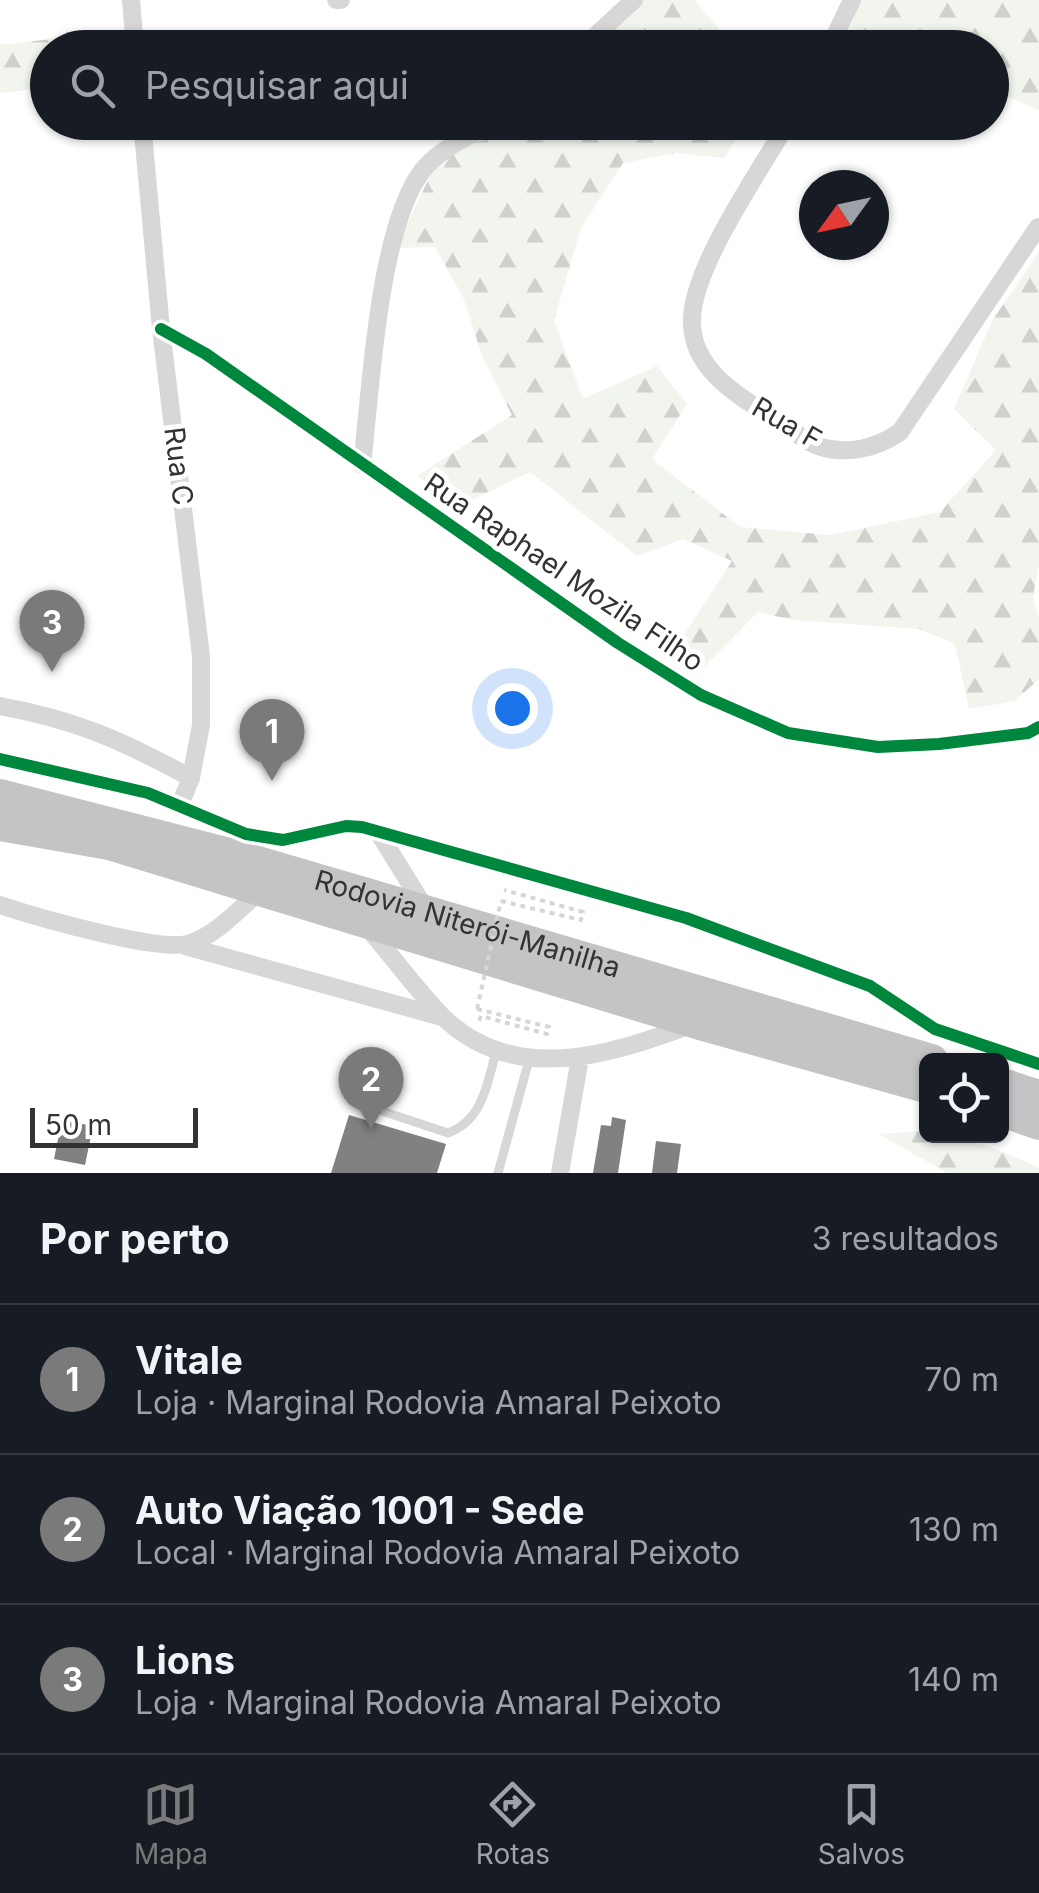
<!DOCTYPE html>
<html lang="pt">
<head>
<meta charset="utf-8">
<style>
  body { margin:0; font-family:Inter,sans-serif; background:#242831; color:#f1f3f6 }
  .controls { position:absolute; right:30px; bottom:30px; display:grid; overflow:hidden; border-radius:15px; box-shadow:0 2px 8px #0004 }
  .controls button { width:90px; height:90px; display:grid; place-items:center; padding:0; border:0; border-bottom:2px solid #363941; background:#171b24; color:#f1f3f6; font:50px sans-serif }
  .compass { position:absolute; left:799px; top:170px; width:90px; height:90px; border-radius:50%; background:#171b24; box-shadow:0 2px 8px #0004; rotate:237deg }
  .scale { position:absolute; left:30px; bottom:25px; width:168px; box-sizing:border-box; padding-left:10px; border:5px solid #333; border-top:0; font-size:28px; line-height:35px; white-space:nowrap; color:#333; -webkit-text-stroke:8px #fff; paint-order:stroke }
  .you { position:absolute; left:512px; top:708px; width:35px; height:35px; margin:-25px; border:8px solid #fff; border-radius:50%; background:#1a73e8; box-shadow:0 0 0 15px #1a73e833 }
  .badge { display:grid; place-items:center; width:65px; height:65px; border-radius:50%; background:#7a7a7a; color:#fff; font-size:32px; font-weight:700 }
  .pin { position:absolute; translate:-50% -82px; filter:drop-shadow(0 2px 5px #0008) }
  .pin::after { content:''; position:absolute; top:52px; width:35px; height:30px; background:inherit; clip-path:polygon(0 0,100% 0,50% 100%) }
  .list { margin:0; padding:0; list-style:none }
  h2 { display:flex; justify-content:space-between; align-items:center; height:130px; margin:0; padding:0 40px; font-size:42px }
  h2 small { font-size:32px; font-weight:400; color:#9ea1a6 }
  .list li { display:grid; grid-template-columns:65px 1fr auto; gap:30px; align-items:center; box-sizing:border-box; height:150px; padding:0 40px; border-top:2px solid #363941 }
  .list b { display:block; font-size:38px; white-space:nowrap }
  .list p { margin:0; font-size:32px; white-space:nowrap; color:#9ea1a6 }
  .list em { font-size:32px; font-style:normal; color:#9ea1a6 }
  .icon { flex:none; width:55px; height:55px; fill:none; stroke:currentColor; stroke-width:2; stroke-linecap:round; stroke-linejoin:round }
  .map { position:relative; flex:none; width:1039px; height:1173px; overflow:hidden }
  .search { position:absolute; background:#171b24; box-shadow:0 2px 8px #0004; left:30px; right:30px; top:30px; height:110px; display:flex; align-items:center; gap:25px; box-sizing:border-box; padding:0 35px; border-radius:55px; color:#9ea1a6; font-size:38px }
  .sheet { height:580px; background:#171b24 }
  nav { display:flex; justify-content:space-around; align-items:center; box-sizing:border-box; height:140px; border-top:2px solid #363941; background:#171b24; font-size:28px; color:#9ea1a6 }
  nav a { display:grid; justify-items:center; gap:5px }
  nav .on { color:#7a7a7a }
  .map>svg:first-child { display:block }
  .forest { fill:url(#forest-firs) }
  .building { fill:#818181 }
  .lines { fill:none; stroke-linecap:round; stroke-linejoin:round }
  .path { stroke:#d6d6d6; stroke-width:4; stroke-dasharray:5 5; stroke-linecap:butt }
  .lane { stroke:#d7d7d7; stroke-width:9 }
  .street { stroke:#d7d7d7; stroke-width:18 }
  .highway { stroke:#c4c4c4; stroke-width:32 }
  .path-bridge { stroke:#d6d6d6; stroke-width:4; stroke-dasharray:5 5; stroke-linecap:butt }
  .cycleway-casing { stroke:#fff; stroke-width:19 }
  .cycleway { stroke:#00873e; stroke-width:12 }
  .labels { text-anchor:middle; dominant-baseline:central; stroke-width:10; stroke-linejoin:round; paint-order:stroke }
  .street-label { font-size:28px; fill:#333; stroke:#fff }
</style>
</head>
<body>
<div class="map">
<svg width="1039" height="1173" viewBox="0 0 1039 1173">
  <defs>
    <pattern id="forest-firs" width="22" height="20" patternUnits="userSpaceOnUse" patternTransform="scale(2.5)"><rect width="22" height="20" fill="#f1f5ed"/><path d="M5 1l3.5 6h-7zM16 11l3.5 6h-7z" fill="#cfd2cc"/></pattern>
  </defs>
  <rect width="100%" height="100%" fill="#fff"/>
  <path class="forest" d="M 640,0 L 694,0 L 720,30 L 692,47 L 589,48 Z
    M 861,0 L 1039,0 L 1039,110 L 992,90 L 992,48 L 842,48 Z
    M 60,38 L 87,41 L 86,47 L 48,48 L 47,88 L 0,93 L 0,45 Z
    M 558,123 L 604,123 L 586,140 L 744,126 L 724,158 L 676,153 L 623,163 L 581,228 L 554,320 L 583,399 L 657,366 L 687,404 L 652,459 L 740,527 L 830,535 L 940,512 L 996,450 L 954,409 L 992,321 L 1039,252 L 1039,564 L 1033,597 L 1039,618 L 1039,679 L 1015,701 L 969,709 L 955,644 L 919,629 L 793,620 L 758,612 L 699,672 L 684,635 L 732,561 L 683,539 L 637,556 L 530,472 L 464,504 L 417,476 L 512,415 L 482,356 L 464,299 L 435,247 L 396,248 L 437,161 L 477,141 L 549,133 Z
    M 926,1131 L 926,1136 C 968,1136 1002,1150 1039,1168 L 1039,1173 L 947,1173 L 879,1134 Z"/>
  <path class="building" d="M 349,1115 L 446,1144 L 437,1173 L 331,1173 Z
    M 612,1117 L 626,1120 L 618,1173 L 593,1173 L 601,1125 L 611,1126 Z
    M 62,1120 L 93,1126 L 85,1165 L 54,1159 Z
    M 656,1141 L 681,1144 L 677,1173 L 652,1173 Z"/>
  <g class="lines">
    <path class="path" d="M 501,901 L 581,920 L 583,912 L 504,890
      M 477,1009 L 549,1027 L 547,1034 L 481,1016 L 479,1021"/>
    <path class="lane" d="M 352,1101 L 448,1133 C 483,1120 487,1084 496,1052
      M 498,1173 L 529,1060"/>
    <path class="street" d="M 131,0 L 135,48
      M 336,0 L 341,0
      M 582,48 L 634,0
      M 829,48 L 852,0
      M 142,122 L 161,329 L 201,656 L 201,725 L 191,778 L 179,807
      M 788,122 C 760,171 693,266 692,319 C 690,372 744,399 782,423 C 794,431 807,443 821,447 C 848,455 877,448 900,432 L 1038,227
      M 161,329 L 206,354 L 618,643 L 701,695 L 788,733 L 878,747 L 939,744 L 1028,733 L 1039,727
      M 362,465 C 371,389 378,230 422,171 C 438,150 469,136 492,122
      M 0,706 C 75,719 125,742 191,778
      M 0,759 L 148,793 L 246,834 L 283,840 L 346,826 L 362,827 L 686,918 L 870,986 L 935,1029 L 1039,1064
      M 378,832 L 427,911
      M 0,905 C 33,916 163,954 191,943 C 217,934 238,910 259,892
      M 367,927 C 392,956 415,988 441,1015 C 513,1087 610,1055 693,1024
      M 185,946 L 442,1017
      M 560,1173 L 580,1058"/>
    <g class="highway">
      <path id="s1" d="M 0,795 L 241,857 L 932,1060"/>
      <path d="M 0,825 L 109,844 L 700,1024 L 926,1087"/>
      <path d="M 1002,1084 L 1039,1096"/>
      <path d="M 1002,1111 L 1039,1124"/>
    </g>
    <path class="path-bridge" d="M 477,1009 L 501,901"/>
    <defs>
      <path id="cycleway" d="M 161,329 L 206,354 L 618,643 L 701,695 L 788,733 L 878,747 L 939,744 L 1028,733 L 1039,727
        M 0,759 L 148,793 L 246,834 L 283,840 L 346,826 L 362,827 L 686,918 L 870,986 L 935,1029 L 1039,1064"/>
    </defs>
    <use href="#cycleway" class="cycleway-casing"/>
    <use href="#cycleway" class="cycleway"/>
  </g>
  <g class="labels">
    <g class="street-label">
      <text transform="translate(787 423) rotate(30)">Rua F</text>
      <text transform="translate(179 466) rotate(83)">Rua C</text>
      <text transform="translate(564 572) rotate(34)">Rua Raphael Mozila Filho</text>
      <text stroke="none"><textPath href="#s1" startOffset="485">Rodovia Niterói-Manilha</textPath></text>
    </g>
  </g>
</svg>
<div class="controls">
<button><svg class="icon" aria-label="locate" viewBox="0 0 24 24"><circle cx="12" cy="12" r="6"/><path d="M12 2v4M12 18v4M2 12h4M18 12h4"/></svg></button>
</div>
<svg class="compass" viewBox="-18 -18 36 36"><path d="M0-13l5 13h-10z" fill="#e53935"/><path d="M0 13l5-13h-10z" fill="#9ea1a6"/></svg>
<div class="scale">50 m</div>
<div class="you"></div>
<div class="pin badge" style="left:272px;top:781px">1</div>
<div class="pin badge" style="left:371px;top:1129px">2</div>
<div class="pin badge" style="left:52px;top:672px">3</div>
<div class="search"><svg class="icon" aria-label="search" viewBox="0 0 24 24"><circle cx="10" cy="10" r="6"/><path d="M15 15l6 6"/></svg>Pesquisar aqui</div>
</div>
<section class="sheet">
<h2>Por perto<small>3 resultados</small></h2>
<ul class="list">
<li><span class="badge">1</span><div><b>Vitale</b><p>Loja · Marginal Rodovia Amaral Peixoto</p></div><em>70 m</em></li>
<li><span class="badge">2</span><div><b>Auto Viação 1001 - Sede</b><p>Local · Marginal Rodovia Amaral Peixoto</p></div><em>130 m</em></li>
<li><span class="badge">3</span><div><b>Lions</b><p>Loja · Marginal Rodovia Amaral Peixoto</p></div><em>140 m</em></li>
</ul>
</section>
<nav>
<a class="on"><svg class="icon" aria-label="map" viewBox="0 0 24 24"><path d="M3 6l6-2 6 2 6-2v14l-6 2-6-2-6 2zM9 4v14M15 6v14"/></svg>Mapa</a>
<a><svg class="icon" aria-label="directions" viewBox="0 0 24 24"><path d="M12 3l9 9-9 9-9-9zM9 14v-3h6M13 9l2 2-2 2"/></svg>Rotas</a>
<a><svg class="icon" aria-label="saved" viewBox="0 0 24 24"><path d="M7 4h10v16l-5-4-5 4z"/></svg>Salvos</a>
</nav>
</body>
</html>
